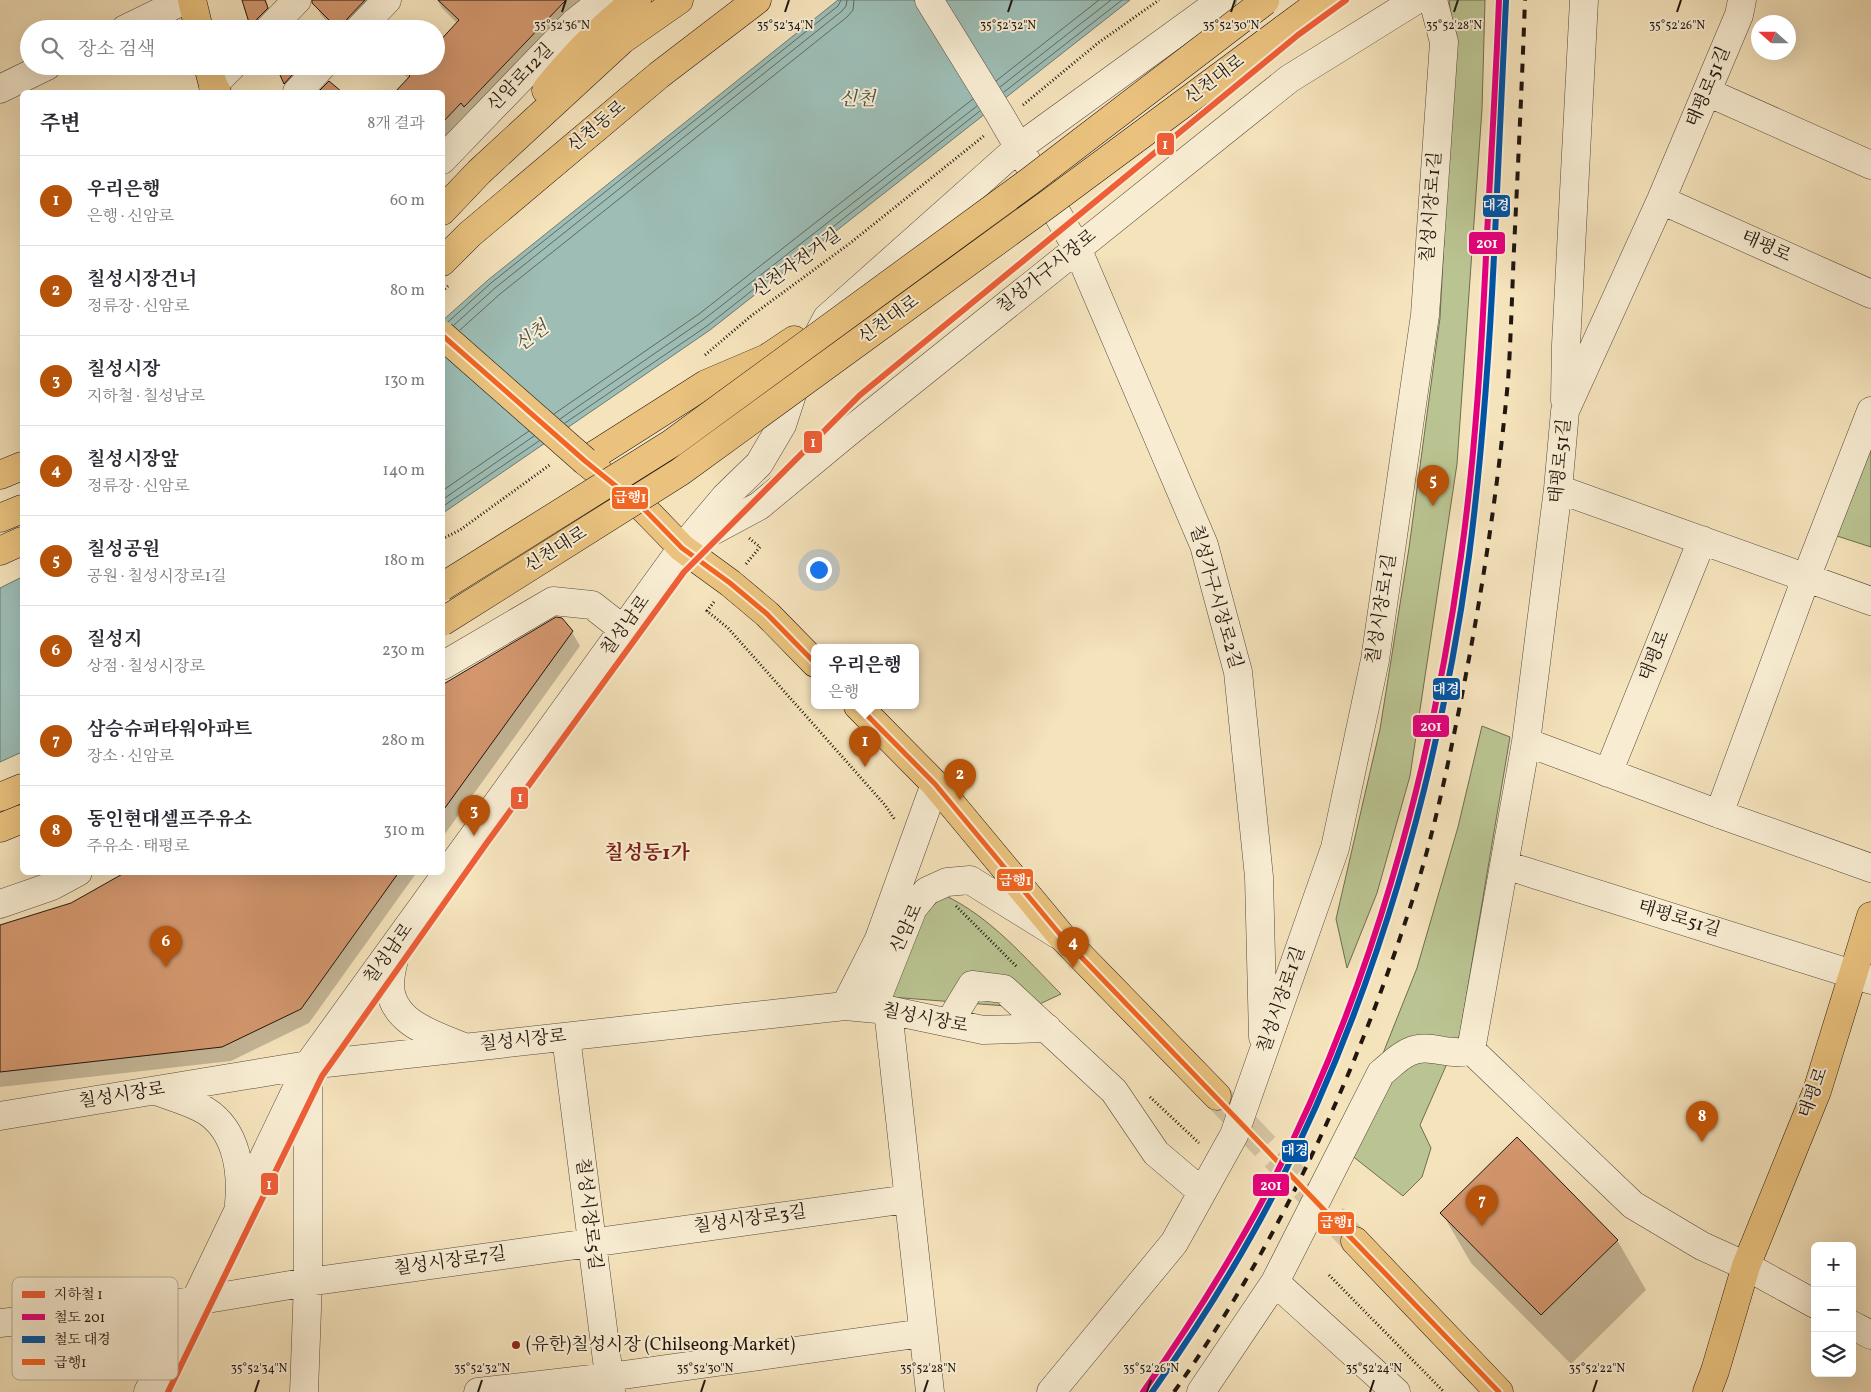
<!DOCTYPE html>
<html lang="ko">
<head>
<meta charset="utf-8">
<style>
  body { margin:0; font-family:Vollkorn,"Noto Serif KR",serif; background:#f7f7f7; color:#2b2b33 }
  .controls { position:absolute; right:15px; bottom:15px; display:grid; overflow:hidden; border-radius:8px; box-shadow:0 5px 20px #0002 }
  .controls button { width:45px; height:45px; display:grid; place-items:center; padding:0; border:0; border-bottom:1px solid #e1e1e2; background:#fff; color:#2b2b33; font:25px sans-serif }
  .compass { position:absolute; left:1751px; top:15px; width:45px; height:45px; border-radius:50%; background:#fff; box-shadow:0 5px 20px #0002; rotate:291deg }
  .you { position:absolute; left:818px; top:569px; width:18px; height:18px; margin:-12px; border:4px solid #fff; border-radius:50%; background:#1a73e8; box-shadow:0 0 0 8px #1a73e833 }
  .badge { display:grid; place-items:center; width:32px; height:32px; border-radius:50%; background:#b45309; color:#fff; font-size:16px; font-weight:700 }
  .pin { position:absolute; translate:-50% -41px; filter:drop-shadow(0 1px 2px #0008) }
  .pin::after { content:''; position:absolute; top:26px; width:18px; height:15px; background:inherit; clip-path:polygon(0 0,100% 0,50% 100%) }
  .popup { position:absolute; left:811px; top:644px; width:108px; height:65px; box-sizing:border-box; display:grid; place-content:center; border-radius:8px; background:#fff; filter:drop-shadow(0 1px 4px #0005); font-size:16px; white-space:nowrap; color:#7c7c81 }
  .popup b { font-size:19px; color:#2b2b33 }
  .popup::after { content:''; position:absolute; left:50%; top:100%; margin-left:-10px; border:10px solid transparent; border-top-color:#fff }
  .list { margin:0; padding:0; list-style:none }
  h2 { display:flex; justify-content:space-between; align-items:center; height:65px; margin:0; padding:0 20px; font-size:21px }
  h2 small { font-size:16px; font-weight:400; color:#7c7c81 }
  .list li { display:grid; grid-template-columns:32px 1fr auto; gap:15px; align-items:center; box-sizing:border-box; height:90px; padding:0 20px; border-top:1px solid #e1e1e2 }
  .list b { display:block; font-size:19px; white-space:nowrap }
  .list p { margin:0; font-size:16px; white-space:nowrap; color:#7c7c81 }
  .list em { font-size:16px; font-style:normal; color:#7c7c81 }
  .icon { flex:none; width:28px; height:28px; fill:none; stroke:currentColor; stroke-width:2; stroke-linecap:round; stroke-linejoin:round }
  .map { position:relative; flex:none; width:1871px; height:1392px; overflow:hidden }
  .search { position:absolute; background:#fff; box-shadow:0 5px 20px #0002; left:20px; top:20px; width:425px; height:55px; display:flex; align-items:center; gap:12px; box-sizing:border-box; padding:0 18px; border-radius:28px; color:#7c7c81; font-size:19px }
  .panel { position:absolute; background:#fff; box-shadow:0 5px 20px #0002; left:20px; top:90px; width:425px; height:785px; border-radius:8px }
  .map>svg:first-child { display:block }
  .green { fill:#bac492; stroke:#6e6d51 }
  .water { fill:#9dbdb5; stroke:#6b7a73 }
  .shadow { fill:#0003 }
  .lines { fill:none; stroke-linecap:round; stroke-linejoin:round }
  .shore { stroke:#5f6a62; stroke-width:1 }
  .building { fill:#d4976e; stroke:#211610 }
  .major-tunnel { stroke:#d5c4a2; stroke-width:28; stroke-dasharray:28 14; stroke-linecap:butt }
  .minor-casing { stroke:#56493b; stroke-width:29 }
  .major-casing { stroke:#211610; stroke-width:29 }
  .highway-casing { stroke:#211610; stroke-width:29 }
  .path { stroke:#211610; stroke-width:3; stroke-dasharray:1 2.5; stroke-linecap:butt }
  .minor { stroke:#f8edd3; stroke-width:28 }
  .major { stroke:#eac27e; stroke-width:28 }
  .highway { stroke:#eac27e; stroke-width:28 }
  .rail { stroke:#211610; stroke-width:4; stroke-dasharray:9 9; stroke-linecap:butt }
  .major-bridge-casing { stroke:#211610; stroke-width:29; stroke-linecap:butt }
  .highway-bridge-casing { stroke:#211610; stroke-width:29; stroke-linecap:butt }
  .major-bridge { stroke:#eac27e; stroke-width:28 }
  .highway-bridge { stroke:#eac27e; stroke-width:28 }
  .bus-1-casing { stroke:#f8edd3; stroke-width:9 }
  .bus-1 { stroke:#f26522; stroke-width:5 }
  .rail-1-casing { stroke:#f8edd3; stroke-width:10 }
  .rail-2-casing { stroke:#f8edd3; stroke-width:10 }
  .rail-1 { stroke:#e5007d; stroke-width:6 }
  .rail-2 { stroke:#0054a6; stroke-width:6 }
  .metro-1-casing { stroke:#f8edd3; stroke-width:10 }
  .metro-1 { stroke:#ef5e37; stroke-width:6 }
  .ticks { fill:none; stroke:#211610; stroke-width:2 }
  .poi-dot { fill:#8f2418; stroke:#f8edd3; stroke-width:2 }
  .labels { text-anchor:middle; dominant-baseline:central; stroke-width:4; stroke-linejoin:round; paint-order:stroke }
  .street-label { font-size:18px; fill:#211610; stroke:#f8edd3 }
  .poi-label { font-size:18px; fill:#211610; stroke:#f8edd3; text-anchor:start }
  .water-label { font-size:19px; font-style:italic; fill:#4c504a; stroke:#f8edd3 }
  .quarter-label { font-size:20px; font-weight:bold; fill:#7a1f14; stroke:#f8edd3 }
  .key { fill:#f8edd3; stroke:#b8ac98; stroke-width:1 }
  .key-label { font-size:14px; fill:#211610 }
  .ticks-label { font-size:12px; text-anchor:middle; fill:#211610; stroke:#f8edd3; stroke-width:4; stroke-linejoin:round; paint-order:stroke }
  .line-badge { stroke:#f8edd3; stroke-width:2 }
  .badge-label { font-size:14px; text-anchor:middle; font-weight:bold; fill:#fff }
</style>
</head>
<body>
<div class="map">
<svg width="1871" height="1392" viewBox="0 0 1871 1392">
  <rect width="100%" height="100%" fill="#f5e3bc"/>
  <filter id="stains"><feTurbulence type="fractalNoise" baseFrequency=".004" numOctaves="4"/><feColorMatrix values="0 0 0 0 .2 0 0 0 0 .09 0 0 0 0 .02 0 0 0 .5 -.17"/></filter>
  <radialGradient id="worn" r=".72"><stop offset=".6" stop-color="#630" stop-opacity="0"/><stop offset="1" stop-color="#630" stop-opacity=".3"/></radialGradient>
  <path class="green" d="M 1449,0 L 1485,0 L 1482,109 L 1457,464 L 1410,776 L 1377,893 L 1347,968 L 1336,919 L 1380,729 L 1409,548 L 1440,318 L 1454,44 Z
    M 1871,448 L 1871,547 L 1837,536 Z
    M 1482,726 L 1510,737 L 1460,1034 L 1420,1125 L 1431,1148 L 1422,1177 L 1403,1196 L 1341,1147 L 1374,1076 L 1417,968 L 1458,827 Z
    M 944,895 C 991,917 1025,958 1061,994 L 1031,1008 L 878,996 L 921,918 Z"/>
  <path class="water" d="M 838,0 L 1130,0 L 710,330 L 443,513 L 442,321 L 488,280 Z
    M 22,577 L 22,752 L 0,762 L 0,588 Z"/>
  <path class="shadow" d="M 243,0 L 266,0 L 272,18 L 263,29 L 252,29 Z
    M 316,0 L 388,0 L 357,29 L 334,29 L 321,15 L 314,2 Z
    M 437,0 L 586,0 L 442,145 L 442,92 L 397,92 L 409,79 L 394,66 L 436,66 L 458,24 L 442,8 Z
    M 277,66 L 312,66 L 290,92 Z
    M 572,632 L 580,646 L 442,838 L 442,688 Z
    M 129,872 L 417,872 L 309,1023 L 231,1061 L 0,1087 L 0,926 L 72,905 Z
    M 1442,1213 L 1617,1240 L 1646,1290 L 1571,1364 L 1471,1263 Z"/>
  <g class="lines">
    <path class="shore" d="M 996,81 L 1099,0
      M 1000,87 L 1111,0
      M 1004,92 L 1122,0
      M 448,322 L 491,283 L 838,6 L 841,0
      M 454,325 L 495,288 L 842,11 L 846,6 L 847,0
      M 460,330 L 500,294 L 847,17 L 853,10 L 854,0
      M 554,414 L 699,314 L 973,99
      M 560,419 L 703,320 L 977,106
      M 565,423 L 707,326 L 980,111
      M 442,491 L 529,431
      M 442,500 L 534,436
      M 442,507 L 539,441"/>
  </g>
  <path class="building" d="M 242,0 L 265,0 L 268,8 L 257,19 L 254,29 L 251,29 Z
    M 312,0 L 365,0 L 347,19 L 344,29 L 338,29 L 312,3 Z
    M 438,0 L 566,0 L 464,107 L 461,103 L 442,123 L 442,92 L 395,92 L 410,76 L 400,66 L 436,66 L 436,45 L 459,20 Z
    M 389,20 L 399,29 L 381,29 Z
    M 276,66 L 300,66 L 284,84 Z
    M 329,81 L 342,92 L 318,92 Z
    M 556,617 L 562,618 L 573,631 L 442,812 L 442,685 Z
    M 126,872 L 399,872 L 301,1009 L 222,1047 L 0,1072 L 0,925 L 71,903 Z
    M 1517,1137 L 1618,1240 L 1541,1315 L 1440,1213 Z"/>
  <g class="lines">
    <path class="major-tunnel" d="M 1217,1096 L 1355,1241"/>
    <defs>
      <path id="minor" d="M 929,0 L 1000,115 L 1077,248 L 1204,545 L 1238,672 L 1259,877 L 1263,1037
        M 125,29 L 185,0
        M 269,29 L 297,0
        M 359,29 L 387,0
        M 213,85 L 232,66
        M 0,89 L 47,66
        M 297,92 L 322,66
        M 1707,92 L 1871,165
        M 442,160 L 574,23 L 603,0
        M 1661,200 L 1871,294
        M 1565,400 L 1566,345 L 1584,0
        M 1558,489 L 1871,601
        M 694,541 L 759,506 L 846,434 L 1289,79 L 1416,0
        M 442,666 L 553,601 L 592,605 L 624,630
        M 1526,742 L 1719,814 L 1871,868
        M 1608,773 L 1702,540
        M 1719,814 L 1806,578 L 1871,411
        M 1505,865 L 1871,980
        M 0,904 L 52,886 L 78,872
        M 396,950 C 394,961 390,973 390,984 C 390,1023 435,1035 464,1047
        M 849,1005 L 878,996 L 913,908 L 927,891 L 947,882 L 970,880 L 1057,934
        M 845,1006 L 879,939 L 935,784
        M 888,1010 L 930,1392
        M 949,1023 L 972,985 L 1004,989 L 1114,1091 L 1156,1153 L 1202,1192
        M 566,1037 L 611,1392
        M 1471,1050 L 1526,742 L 1558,489 L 1565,411 L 1661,200 L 1739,15 L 1742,0
        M 1471,1050 L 1633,1205 L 1702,1246 L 1746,1266 L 1815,1304
        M 156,1091 C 172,1097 191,1102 206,1111 C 237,1131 242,1171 239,1204
        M 0,1116 L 308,1065 L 845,1006 L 888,1010 L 983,1030 L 1047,1028
        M 1275,1282 L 1381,1073 C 1389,1067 1399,1056 1409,1052 C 1429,1042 1452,1058 1471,1050
        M 0,1323 L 195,1301 L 308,1282 L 908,1199
        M 1852,1325 L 1871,1335
        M 148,1392 L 195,1301 L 308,1065 L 682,548 L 725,497 L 759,464 L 782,425 L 801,367 L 827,318 L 1018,148 L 1222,0
        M 304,1392 L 308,1282 L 308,1072
        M 478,1392 L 609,1377 L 923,1333
        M 1051,1392 L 1174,1243 L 1234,1135 L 1335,848 L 1375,660 L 1425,315 L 1444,42 L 1433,0
        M 1201,1392 L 1275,1282 L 1396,1392"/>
      <path id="major" d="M 192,0 L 199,29
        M 208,66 L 213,85 L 217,92
        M 546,90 C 572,58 603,25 637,0
        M 442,211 L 479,172 L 622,40 L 679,0
        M 442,262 L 470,234 L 659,75 L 757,0
        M 585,461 L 643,508 L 682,548 L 730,583 L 767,614 L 815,663
        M 0,475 L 22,466
        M 0,518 L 22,509
        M 0,551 L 22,541
        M 858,706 L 935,784 L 1063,938 L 1217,1096
        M 1355,1241 L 1499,1392
        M 1707,1392 L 1715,1371 L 1746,1266 L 1817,1091 L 1871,916"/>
      <path id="highway" d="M 1284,29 L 1323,0
        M 585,461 L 706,384 L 767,358 L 794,340
        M 0,797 L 22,788
        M 0,828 L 22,819"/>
    </defs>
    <use href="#minor" class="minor-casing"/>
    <use href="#major" class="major-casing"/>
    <use href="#highway" class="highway-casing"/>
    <path class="path" d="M 1023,105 L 1098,43 L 1159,0
      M 442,291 L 448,286
      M 705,355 L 751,316 L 849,244 L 985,135
      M 442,539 L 460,530 L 551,464
      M 746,564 L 760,547 L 749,538
      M 714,602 L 707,611 L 728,628 L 885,805 L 895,820
      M 956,906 L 1017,967
      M 1150,1097 L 1199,1143
      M 1329,1275 L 1444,1392"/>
    <use href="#minor" class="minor"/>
    <use href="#major" class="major"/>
    <use href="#highway" class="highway"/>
    <path class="rail" d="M 1174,1392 C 1281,1240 1359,1069 1415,892 C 1435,829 1448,764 1461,700 C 1482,594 1498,488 1508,381 C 1511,337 1512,293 1514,249 C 1518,166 1522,83 1525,0"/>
    <defs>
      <path id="major-bridge" d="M 442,335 L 585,461"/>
      <path id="highway-bridge" d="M 442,587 L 672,443 L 1030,181 L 1265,1
        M 442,622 L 680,472 L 1048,204 L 1284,29"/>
    </defs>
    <use href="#major-bridge" class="major-bridge-casing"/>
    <use href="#highway-bridge" class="highway-bridge-casing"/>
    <use href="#major-bridge" class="major-bridge"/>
    <use href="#highway-bridge" class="highway-bridge"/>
    <defs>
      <path id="bus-1" d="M 442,335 L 585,461 L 643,508 L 682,548 L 730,583 L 767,614 L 815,663
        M 858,706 L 935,784 L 1063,938 L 1499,1392"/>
    </defs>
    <use href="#bus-1" class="bus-1-casing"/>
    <use href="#bus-1" class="bus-1"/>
    <defs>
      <path id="rail-1" d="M 1143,1392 C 1188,1328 1230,1262 1267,1192 C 1369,997 1431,774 1461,556 C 1476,449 1482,342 1487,235 C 1491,156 1496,78 1499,0"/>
      <path id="rail-2" d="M 1152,1392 C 1197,1328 1239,1262 1275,1192 C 1376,995 1439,775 1469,556 C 1483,449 1490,343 1495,235 C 1498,157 1503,79 1506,0"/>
    </defs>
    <use href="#rail-1" class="rail-1-casing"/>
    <use href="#rail-2" class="rail-2-casing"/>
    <use href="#rail-1" class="rail-1"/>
    <use href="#rail-2" class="rail-2"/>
    <defs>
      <path id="metro-1" d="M 168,1392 L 322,1076 L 486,844 L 684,572 L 860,395 L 1298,35 L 1346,0"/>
    </defs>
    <use href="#metro-1" class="metro-1-casing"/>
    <use href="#metro-1" class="metro-1"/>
  </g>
  <path class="ticks" d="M 562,12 L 566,0M 785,12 L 789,0M 1008,12 L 1012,0M 1231,12 L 1235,0M 1454,12 L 1458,0M 1677,12 L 1681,0M 255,1392 L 259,1380M 478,1392 L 482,1380M 701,1392 L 705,1380M 924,1392 L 928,1380M 1147,1392 L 1151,1380M 1370,1392 L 1374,1380M 1593,1392 L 1597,1380"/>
  <circle class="poi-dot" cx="516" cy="1345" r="5"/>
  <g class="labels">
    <g class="street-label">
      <text transform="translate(521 78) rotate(-46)">신암로12길</text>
      <text transform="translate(1215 80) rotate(-37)">신천대로</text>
      <text transform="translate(1709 87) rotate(-67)">태평로51길</text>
      <text transform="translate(597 127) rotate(-40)">신천동로</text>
      <text transform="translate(1432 207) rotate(-86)">칠성시장로1길</text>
      <text transform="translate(1766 247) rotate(24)">태평로</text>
      <text transform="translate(797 264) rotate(-36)">신천자전거길</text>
      <text transform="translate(1047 272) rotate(-39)">칠성가구시장로</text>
      <text transform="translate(889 320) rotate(-36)">신천대로</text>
      <text transform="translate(1561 461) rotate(-84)">태평로51길</text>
      <text transform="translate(556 550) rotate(-32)">신천대로</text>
      <text transform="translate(1215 597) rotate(74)">칠성가구시장로2길</text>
      <text transform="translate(1382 609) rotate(-81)">칠성시장로1길</text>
      <text transform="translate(626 626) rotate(-54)">칠성남로</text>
      <text transform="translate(1655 656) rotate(-68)">태평로</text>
      <text transform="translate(1679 919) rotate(17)">태평로51길</text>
      <text transform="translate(907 929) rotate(-65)">신암로</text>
      <text transform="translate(389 954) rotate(-54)">칠성남로</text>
      <text transform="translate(1282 1000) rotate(-71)">칠성시장로1길</text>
      <text transform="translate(925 1019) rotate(11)">칠성시장로</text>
      <text transform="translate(523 1041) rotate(-6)">칠성시장로</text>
      <text transform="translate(1814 1093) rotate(-70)">태평로</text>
      <text transform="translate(122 1096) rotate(-9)">칠성시장로</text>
      <text transform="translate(588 1214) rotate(83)">칠성시장로5길</text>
      <text transform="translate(750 1220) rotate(-8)">칠성시장로3길</text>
      <text transform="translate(450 1262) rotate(-8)">칠성시장로7길</text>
    </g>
    <g class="poi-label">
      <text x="526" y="1345">(유한)칠성시장 (Chilseong Market)</text>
    </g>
    <g class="water-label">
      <text x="857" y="100">신천</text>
      <text transform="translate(532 337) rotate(-37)">신천</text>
    </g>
    <g class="quarter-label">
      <text x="647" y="854">칠성동1가</text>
    </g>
  </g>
  <rect x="12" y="1277" width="166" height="103" rx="8" class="key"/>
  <rect x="22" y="1291" width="23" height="7" fill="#ef5e37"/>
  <rect x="22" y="1314" width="23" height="6" fill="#e5007d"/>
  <rect x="22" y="1336" width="23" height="7" fill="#0054a6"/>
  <rect x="22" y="1359" width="23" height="6" fill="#f26522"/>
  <g class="key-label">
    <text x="54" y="1299">지하철 1</text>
    <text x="54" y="1322">철도 201</text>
    <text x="54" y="1344">철도 대경</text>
    <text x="54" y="1367">급행1</text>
  </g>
  <g class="ticks-label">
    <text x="562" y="29">35°52'36"N</text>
    <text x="785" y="29">35°52'34"N</text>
    <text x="1008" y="29">35°52'32"N</text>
    <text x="1231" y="29">35°52'30"N</text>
    <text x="1454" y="29">35°52'28"N</text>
    <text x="1677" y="29">35°52'26"N</text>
    <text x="259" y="1372">35°52'34"N</text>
    <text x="482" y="1372">35°52'32"N</text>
    <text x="705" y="1372">35°52'30"N</text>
    <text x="928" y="1372">35°52'28"N</text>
    <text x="1151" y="1372">35°52'26"N</text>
    <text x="1374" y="1372">35°52'24"N</text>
    <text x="1597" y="1372">35°52'22"N</text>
  </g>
  <g class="line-badge">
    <rect x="1156" y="132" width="19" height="24" rx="5" fill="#ef5e37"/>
    <rect x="1482" y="194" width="29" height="24" rx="5" fill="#0054a6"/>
    <rect x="1468" y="231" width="38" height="24" rx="5" fill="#e5007d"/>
    <rect x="803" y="430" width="20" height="24" rx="5" fill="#ef5e37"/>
    <rect x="611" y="486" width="38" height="24" rx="5" fill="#f26522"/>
    <rect x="1432" y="677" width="29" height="24" rx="5" fill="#0054a6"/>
    <rect x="1412" y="714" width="38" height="24" rx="5" fill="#e5007d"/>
    <rect x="510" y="786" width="19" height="24" rx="5" fill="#ef5e37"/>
    <rect x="996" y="868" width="38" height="24" rx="5" fill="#f26522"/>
    <rect x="1281" y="1139" width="28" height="24" rx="5" fill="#0054a6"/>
    <rect x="260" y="1172" width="19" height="24" rx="5" fill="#ef5e37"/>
    <rect x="1252" y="1173" width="38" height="24" rx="5" fill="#e5007d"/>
    <rect x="1317" y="1211" width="38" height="24" rx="5" fill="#f26522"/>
  </g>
  <g class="badge-label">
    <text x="1165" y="149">1</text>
    <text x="1496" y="210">대경</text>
    <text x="1487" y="248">201</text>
    <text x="813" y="447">1</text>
    <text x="630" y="502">급행1</text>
    <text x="1446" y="694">대경</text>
    <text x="1431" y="731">201</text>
    <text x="520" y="802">1</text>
    <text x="1015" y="885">급행1</text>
    <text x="1295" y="1155">대경</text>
    <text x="269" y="1189">1</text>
    <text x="1271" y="1190">201</text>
    <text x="1336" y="1227">급행1</text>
  </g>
  <rect width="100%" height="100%" filter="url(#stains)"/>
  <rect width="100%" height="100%" fill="url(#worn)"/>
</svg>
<div class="controls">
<button>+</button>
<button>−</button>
<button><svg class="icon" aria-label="layers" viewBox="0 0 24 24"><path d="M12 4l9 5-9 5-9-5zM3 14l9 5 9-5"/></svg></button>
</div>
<svg class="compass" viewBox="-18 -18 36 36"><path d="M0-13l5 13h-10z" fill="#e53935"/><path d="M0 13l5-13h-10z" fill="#7c7c81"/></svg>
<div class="you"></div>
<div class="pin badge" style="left:865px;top:767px">1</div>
<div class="popup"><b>우리은행</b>은행</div>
<div class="pin badge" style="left:960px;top:800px">2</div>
<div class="pin badge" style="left:474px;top:836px">3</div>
<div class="pin badge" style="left:1073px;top:968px">4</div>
<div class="pin badge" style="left:1433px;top:506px">5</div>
<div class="pin badge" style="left:166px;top:967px">6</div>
<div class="pin badge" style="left:1482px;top:1226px">7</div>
<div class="pin badge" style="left:1702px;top:1142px">8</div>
<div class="search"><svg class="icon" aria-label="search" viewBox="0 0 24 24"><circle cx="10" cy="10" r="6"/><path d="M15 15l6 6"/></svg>장소 검색</div>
<section class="panel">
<h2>주변<small>8개 결과</small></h2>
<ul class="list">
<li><span class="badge">1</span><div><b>우리은행</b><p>은행 · 신암로</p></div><em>60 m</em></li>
<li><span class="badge">2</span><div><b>칠성시장건너</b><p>정류장 · 신암로</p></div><em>80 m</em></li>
<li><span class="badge">3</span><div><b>칠성시장</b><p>지하철 · 칠성남로</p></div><em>130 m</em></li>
<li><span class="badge">4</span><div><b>칠성시장앞</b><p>정류장 · 신암로</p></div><em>140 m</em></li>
<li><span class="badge">5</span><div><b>칠성공원</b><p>공원 · 칠성시장로1길</p></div><em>180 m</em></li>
<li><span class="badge">6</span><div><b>질성지</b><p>상점 · 칠성시장로</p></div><em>230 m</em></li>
<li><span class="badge">7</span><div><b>삼승슈퍼타워아파트</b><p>장소 · 신암로</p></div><em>280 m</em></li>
<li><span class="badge">8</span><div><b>동인현대셀프주유소</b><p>주유소 · 태평로</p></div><em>310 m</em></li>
</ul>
</section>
</div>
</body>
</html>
